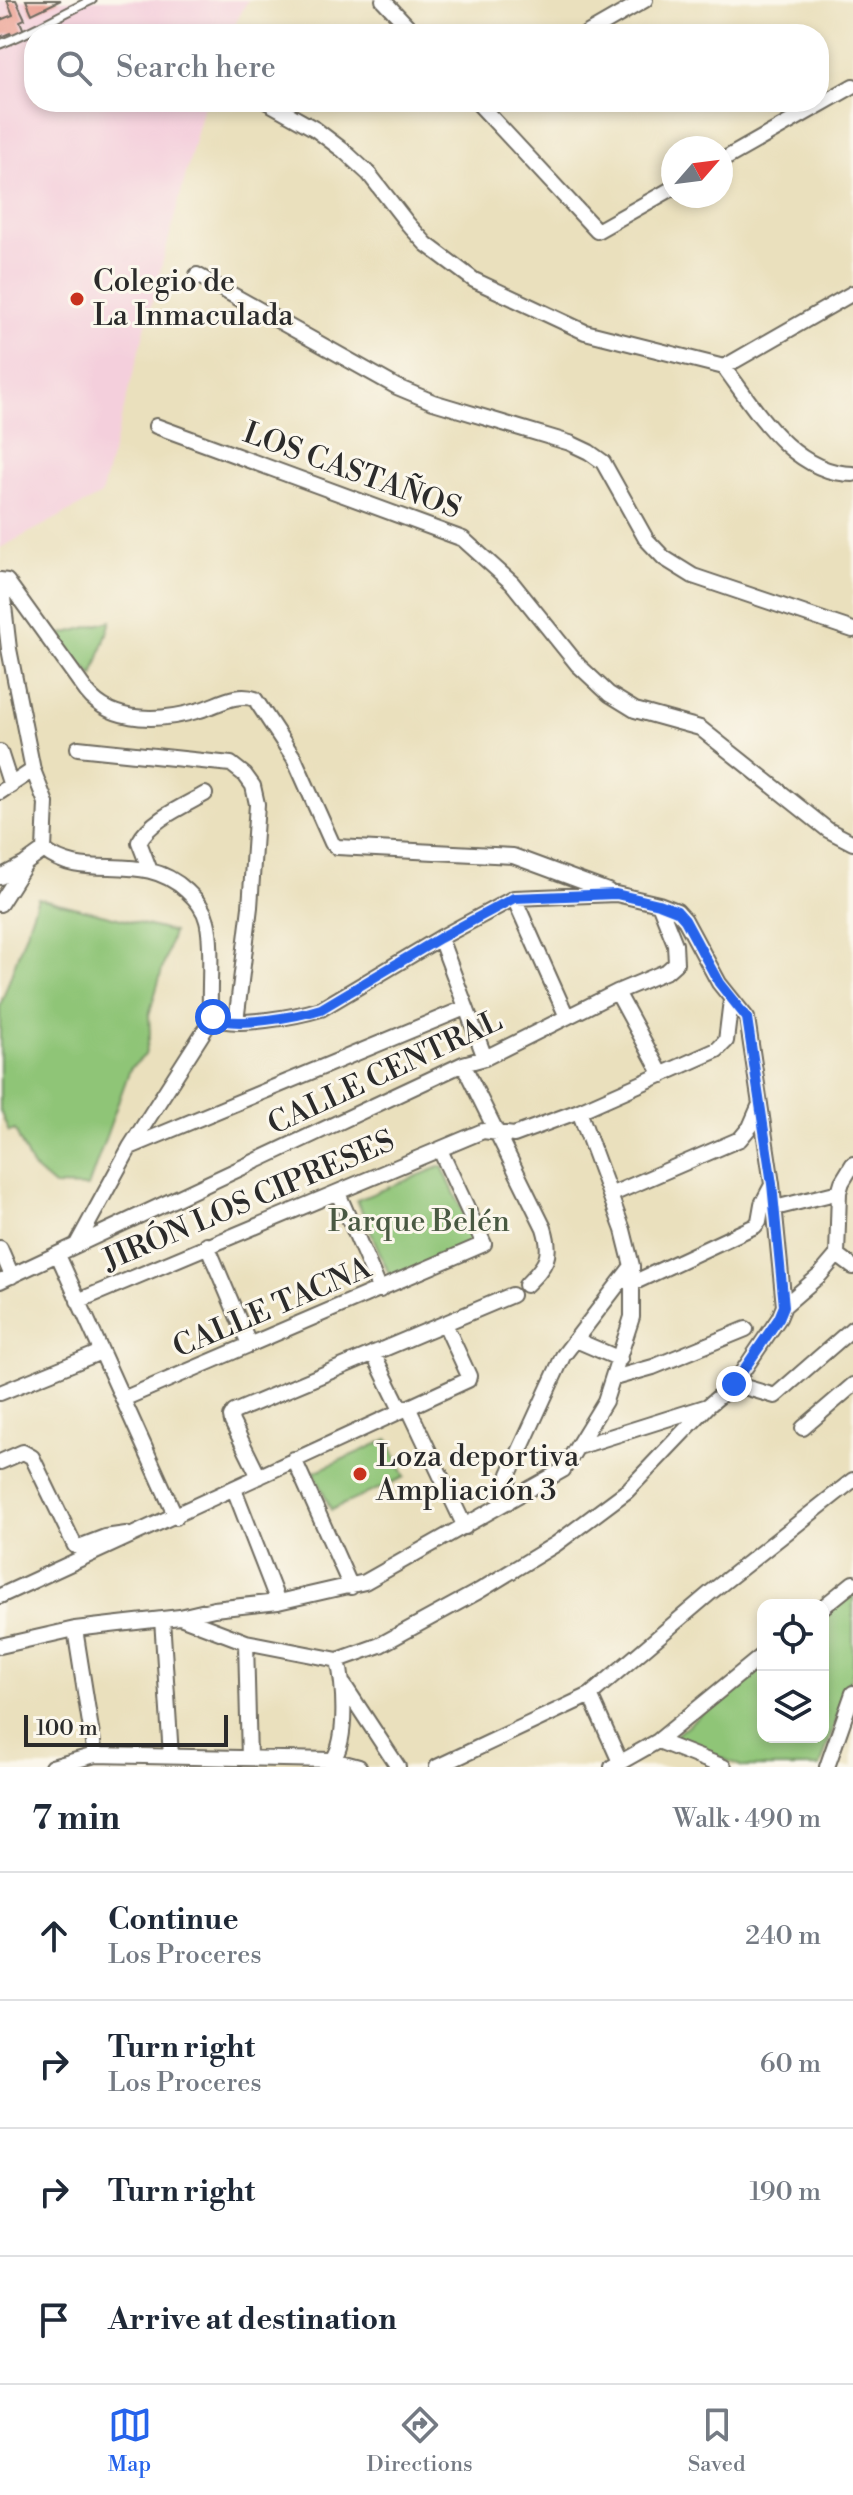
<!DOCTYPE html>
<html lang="en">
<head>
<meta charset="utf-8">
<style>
  body { margin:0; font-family:"Libre Bodoni",serif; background:#f6f6f7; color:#1f2937 }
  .controls { position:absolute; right:24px; bottom:24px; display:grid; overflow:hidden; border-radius:16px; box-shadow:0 4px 12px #0003 }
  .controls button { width:72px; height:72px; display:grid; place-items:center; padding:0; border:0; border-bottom:2px solid #e0e1e3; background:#fff; color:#1f2937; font:40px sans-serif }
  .compass { position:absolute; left:661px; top:136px; width:72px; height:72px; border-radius:50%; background:#fff; box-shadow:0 4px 12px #0003; rotate:62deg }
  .scale { position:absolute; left:24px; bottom:20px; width:204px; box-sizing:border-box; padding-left:8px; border:4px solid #2b2b2b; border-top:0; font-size:22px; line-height:28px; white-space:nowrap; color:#2b2b2b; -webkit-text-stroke:6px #fbf7ec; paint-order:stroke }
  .stop { position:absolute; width:24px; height:24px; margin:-18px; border:6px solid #2563eb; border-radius:50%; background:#fff }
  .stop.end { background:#2563eb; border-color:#fff; box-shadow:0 2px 8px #0008 }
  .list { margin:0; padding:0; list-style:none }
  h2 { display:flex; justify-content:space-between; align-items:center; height:104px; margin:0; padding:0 32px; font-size:34px }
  h2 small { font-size:26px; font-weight:400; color:#747a83 }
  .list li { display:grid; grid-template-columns:52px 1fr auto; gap:24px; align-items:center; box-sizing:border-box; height:128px; padding:0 32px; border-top:2px solid #e0e1e3 }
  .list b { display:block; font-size:30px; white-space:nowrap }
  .list p { margin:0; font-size:26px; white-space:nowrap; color:#747a83 }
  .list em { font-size:26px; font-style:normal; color:#747a83 }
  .icon { flex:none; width:44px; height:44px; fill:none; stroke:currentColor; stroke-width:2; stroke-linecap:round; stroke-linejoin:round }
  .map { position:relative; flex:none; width:853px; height:1767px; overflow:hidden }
  .search { position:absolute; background:#fff; box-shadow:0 4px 12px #0003; left:24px; right:24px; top:24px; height:88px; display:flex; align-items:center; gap:20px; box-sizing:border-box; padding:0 28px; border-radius:32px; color:#747a83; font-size:30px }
  .sheet { height:616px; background:#fff }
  nav { display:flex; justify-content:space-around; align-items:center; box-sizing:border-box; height:112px; border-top:2px solid #e0e1e3; background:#fff; font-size:22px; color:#747a83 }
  nav a { display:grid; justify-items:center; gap:4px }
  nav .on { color:#2563eb }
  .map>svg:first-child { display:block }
  .built { fill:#f4cfdc }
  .green { fill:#8fc577; stroke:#5d7851; stroke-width:2 }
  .building { fill:#e99587 }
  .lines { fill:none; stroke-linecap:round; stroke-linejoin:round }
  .service-casing { stroke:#6e6a5e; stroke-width:11 }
  .minor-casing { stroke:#6e6a5e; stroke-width:18 }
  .service { stroke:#fff; stroke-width:7 }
  .minor { stroke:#fff; stroke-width:14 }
  .route { stroke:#2563eb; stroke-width:10 }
  .poi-dot { fill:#c8321e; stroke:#fbf7ec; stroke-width:3 }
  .labels { text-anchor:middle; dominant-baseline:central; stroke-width:6; stroke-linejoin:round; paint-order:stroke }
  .poi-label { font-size:30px; fill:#2b2b2b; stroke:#fbf7ec; text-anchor:start }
  .street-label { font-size:30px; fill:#2b2b2b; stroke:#fbf7ec }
  .park-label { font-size:30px; fill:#495942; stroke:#fbf7ec }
</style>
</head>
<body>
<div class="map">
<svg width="853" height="1767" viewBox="0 0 853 1767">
  <rect width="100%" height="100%" fill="#fbf7ec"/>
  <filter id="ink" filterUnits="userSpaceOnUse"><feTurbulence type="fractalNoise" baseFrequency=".0125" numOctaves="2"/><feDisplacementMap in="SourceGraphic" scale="16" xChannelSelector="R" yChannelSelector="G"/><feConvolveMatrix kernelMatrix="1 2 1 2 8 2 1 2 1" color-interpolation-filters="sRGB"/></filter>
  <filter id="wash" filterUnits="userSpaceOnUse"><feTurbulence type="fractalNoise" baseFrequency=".006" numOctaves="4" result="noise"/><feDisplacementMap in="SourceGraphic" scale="32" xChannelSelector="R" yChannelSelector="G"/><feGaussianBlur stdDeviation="1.8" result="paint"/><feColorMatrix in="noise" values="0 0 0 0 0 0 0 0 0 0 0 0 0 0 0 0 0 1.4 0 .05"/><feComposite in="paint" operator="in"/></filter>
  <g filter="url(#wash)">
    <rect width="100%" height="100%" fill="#eae0bd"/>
    <path class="built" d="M 0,0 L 248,0 L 230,34 L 34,34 L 34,102 L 205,102 L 101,495 L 0,548 Z"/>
    <path class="green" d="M 111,621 L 93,676 L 55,636 Z
      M 38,898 L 173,932 L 149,1015 L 150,1034 L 145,1055 L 130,1069 L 88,1187 L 54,1186 L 32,1167 L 15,1130 L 9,1132 L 0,1111 L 0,1006 Z
      M 442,1166 L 477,1243 L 392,1281 L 357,1200 Z
      M 388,1439 L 405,1477 L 331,1510 L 314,1472 Z
      M 853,1590 L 853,1670 L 820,1767 L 743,1767 L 672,1738 L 763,1663 L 763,1737 L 823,1737 L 823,1614 Z"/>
    <g id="blocks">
      <path class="building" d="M 7,0 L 16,0 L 25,19 L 20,21 L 24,31 L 11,36 L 10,33 L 0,37 L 0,20 L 13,15 Z
        M 26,0 L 61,0 L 32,14 Z"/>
    </g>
  </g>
  <g filter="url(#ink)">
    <use href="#blocks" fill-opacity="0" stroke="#6e6a5e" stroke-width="2"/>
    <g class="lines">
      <defs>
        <path id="service" d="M 0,44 C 32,32 61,14 92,0"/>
        <path id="minor" d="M 383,0 L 415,34
          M 586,34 L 645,0
          M 267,102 L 315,129 L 344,151 L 369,174 L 408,224 L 426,244 L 474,280 L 585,332 L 724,367
          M 477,102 L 597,231 L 673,188
          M 721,161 L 853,86
          M 197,275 L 397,387 L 433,402 L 570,443 L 589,452 L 603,462 L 646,539 L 664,558 L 693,576 L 853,630
          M 724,367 C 756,410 793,474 853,474
          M 724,367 L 853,293
          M 156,426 L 463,539 L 512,583 L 578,665 L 609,694 L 635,710 L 700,728 L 828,830 L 853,843
          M 0,580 L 7,581 L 87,692 C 113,725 164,721 200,710 C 218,705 236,692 255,699 L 294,758 L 332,843 L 337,847 L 513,856 L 608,891
          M 1,580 L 9,649 L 33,770 L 46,803 L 44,850 C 85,884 142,848 187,891 C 196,899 204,908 207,921 C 213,943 209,983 210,1007 L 213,1017 C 233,1029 298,1016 321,1009 L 440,938 L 514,898 L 616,894 L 659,904 L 677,911 L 685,920 L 719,983 L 747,1018 L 772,1184 L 784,1306 L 779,1318 L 734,1384
          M 78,748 L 231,764 L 245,775 L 253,786 L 257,804 L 250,907 L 236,1022
          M 0,752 L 11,786
          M 0,792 L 33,770
          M 149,868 L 139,842 C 150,820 184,806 205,794
          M 0,877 L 25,864
          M 514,898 L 567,1017
          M 0,904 L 26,863 L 44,850
          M 440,938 L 485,1058
          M 617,992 L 662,1075
          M 463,1064 L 544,1228 C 553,1257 546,1265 526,1285
          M 130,1147 L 465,1008
          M 338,1193 L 380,1290
          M 610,1195 L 740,1139 L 750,1127 L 760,1104
          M 775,1208 L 839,1192
          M 77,1244 L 130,1147 L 213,1017
          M 207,1245 L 249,1344
          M 0,1248 L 12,1276
          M 58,1255 L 176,1517
          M 837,1255 L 853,1267
          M 0,1281 L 463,1064 L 485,1058 L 617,992 L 667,971 L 676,963 L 675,944 L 659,904
          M 633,1283 L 755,1226 L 759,1221 L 762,1204 L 772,1185
          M 78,1301 L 483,1131 L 514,1135 L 579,1111 L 717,1050 L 726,1041 L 731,1000
          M 784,1306 L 820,1275 L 837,1255 L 839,1192 L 842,1182 L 853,1164
          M 576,1340 L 620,1359
          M 373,1353 L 401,1410
          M 614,1378 L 653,1367 L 746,1329
          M 0,1393 L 101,1352
          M 123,1399 L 484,1244 L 440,1150
          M 408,1407 L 465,1527
          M 803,1428 L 853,1385
          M 578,1447 L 708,1406
          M 294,1459 L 351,1587
          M 0,1462 L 23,1452 L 32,1457 L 75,1546 L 79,1547 L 105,1537 L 126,1534
          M 259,1477 L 232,1422 L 231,1417 L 234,1412 L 512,1295
          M 234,1489 L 278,1602
          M 508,1502 L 509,1474 L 563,1356 L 632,1266
          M 0,1596 L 468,1380 L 469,1376 L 445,1324
          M 823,1607 L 853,1583
          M 180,1617 L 246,1642 L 338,1660 L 380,1645 L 479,1591 L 556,1544 L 627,1491 L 709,1405 L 734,1384 L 775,1396 L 853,1328
          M 162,1619 L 171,1756
          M 75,1629 L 95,1755
          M 246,1642 L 249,1758
          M 0,1646 L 75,1629 L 180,1617 L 214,1609 L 278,1602 L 365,1582 L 563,1470 L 605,1401 L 632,1317 L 632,1266 L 623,1230 L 579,1111
          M 344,1685 L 398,1767
          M 590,1695 L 620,1762
          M 658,1741 L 724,1767
          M 333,1760 C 348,1738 344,1685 338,1660
          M 52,1767 L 95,1755 L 333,1760 L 359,1767
          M 437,1767 L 590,1695 L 710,1593 L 853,1480
          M 612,1767 L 658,1741 L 763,1655
          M 827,1767 L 853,1693"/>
      </defs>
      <use href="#service" class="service-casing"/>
      <use href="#minor" class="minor-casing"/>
      <use href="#service" class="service"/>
      <use href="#minor" class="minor"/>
    </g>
  </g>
  <g class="lines" filter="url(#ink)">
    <path class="route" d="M 213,1017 C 232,1029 299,1016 321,1009 L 440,938 L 514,898 L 616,894 L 659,904 L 677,911 L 685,920 L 719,983 L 747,1018 L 772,1184 L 784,1306 L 779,1318 L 734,1384"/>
  </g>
  <g class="poi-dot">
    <circle cx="77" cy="299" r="8"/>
    <circle cx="360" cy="1474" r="8"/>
  </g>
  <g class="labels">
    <g class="poi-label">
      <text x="93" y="282">Colegio de<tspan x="93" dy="34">La Inmaculada</tspan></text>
      <text x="376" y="1457">Loza deportiva<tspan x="376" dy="34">Ampliación 3</tspan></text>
    </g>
    <g class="street-label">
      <text transform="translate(352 471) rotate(20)">LOS CASTAÑOS</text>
      <text transform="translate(385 1073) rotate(-25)">CALLE CENTRAL</text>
      <text transform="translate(249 1201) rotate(-23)">JIRÓN LOS CIPRESES</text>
      <text transform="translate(272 1308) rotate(-23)">CALLE TACNA</text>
    </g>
    <g class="park-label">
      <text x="419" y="1222">Parque Belén</text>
    </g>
  </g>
</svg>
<div class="controls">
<button><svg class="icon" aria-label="locate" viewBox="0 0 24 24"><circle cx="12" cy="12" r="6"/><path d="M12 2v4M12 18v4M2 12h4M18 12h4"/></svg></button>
<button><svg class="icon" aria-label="layers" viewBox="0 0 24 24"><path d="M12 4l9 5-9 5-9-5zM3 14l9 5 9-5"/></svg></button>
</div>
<svg class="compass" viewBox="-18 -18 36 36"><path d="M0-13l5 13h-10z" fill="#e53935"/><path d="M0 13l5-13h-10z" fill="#747a83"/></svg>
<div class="scale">100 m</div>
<div class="stop" style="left:213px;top:1017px"></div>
<div class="stop end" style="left:734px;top:1384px"></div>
<div class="search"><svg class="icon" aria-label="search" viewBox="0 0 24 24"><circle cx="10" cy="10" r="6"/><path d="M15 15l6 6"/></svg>Search here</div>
</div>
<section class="sheet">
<h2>7 min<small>Walk · 490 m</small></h2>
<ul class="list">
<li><svg class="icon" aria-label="ahead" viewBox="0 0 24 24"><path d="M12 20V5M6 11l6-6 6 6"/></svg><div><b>Continue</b><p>Los Proceres</p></div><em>240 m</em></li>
<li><svg class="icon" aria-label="right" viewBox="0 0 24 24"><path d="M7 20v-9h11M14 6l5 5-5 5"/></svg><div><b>Turn right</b><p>Los Proceres</p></div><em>60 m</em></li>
<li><svg class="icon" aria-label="right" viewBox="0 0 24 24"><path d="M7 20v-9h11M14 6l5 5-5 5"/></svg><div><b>Turn right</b></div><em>190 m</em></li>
<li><svg class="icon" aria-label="arrive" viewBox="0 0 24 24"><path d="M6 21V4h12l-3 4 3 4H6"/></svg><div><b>Arrive at destination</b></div></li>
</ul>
</section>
<nav>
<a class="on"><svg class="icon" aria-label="map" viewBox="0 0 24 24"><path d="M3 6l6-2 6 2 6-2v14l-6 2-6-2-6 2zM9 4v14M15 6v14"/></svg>Map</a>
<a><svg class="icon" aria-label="directions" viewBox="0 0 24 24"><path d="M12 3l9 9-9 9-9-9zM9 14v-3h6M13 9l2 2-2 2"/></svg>Directions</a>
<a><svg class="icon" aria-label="saved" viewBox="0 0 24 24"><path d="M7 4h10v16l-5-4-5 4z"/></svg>Saved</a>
</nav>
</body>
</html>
